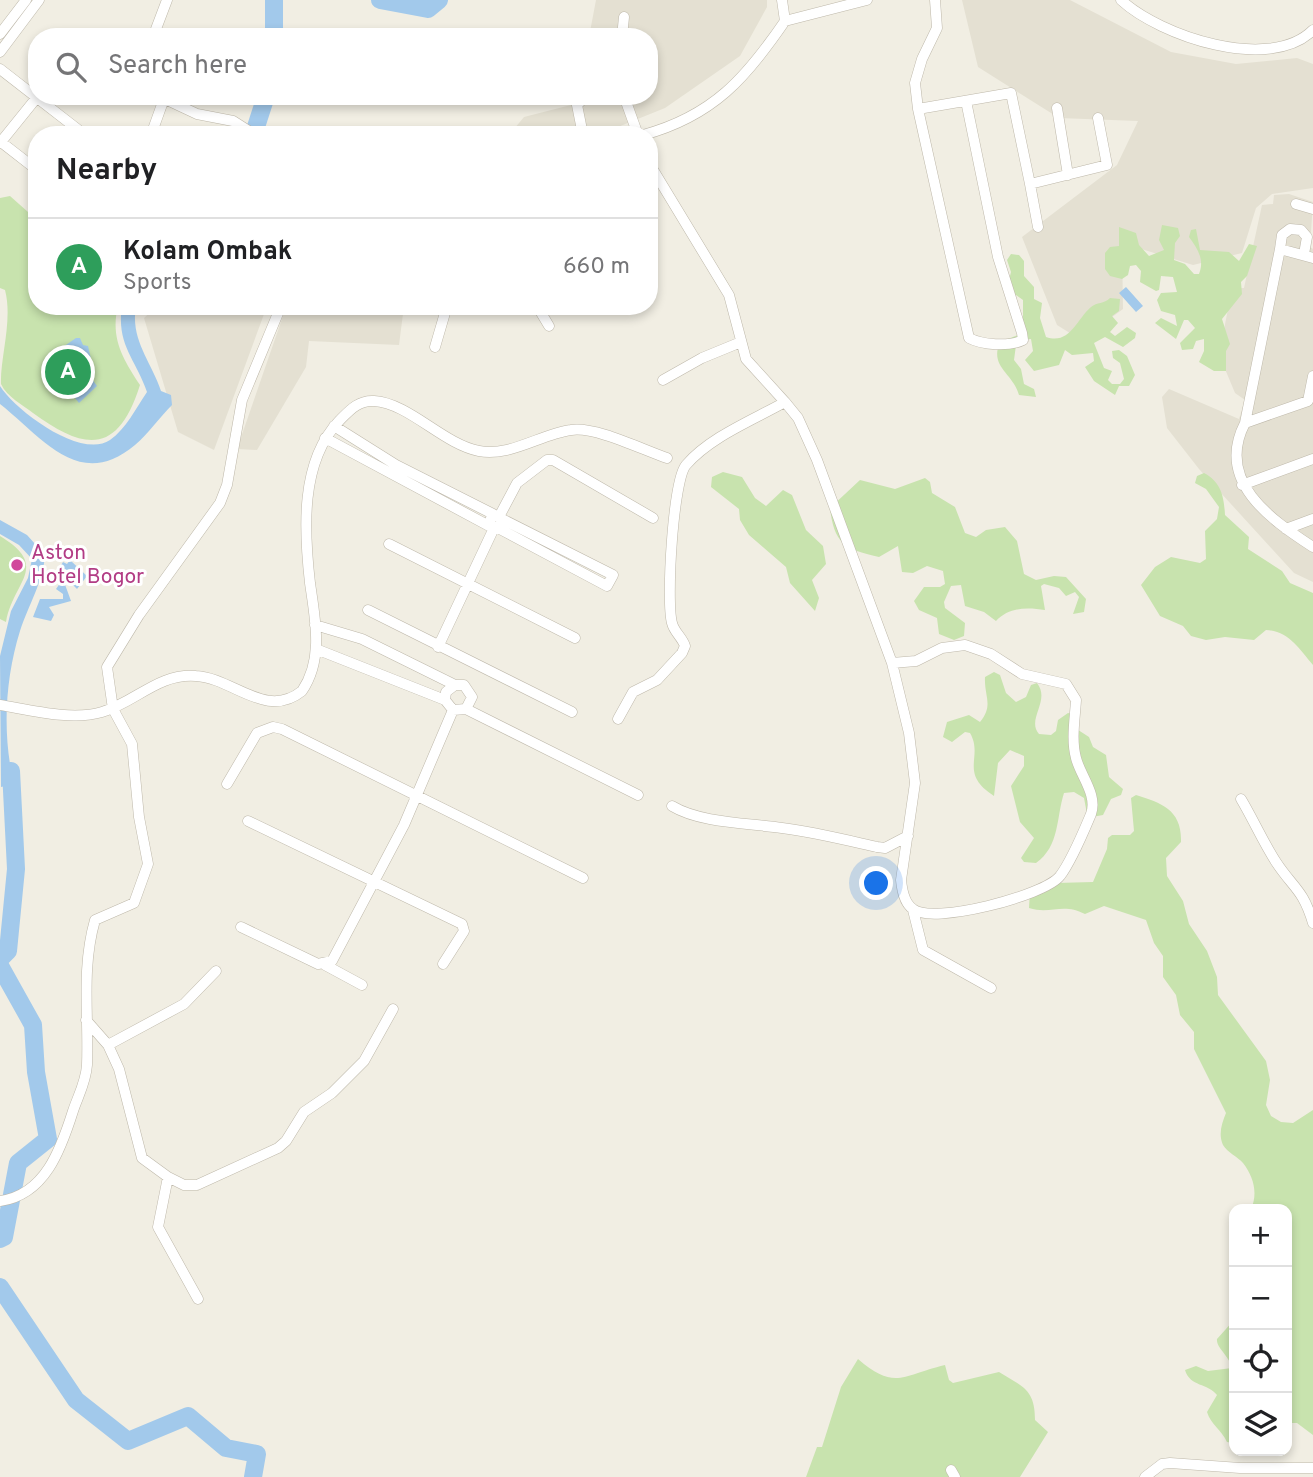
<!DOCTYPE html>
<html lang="en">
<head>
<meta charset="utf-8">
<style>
  body { margin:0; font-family:Overpass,sans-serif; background:#f6f6f6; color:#202124 }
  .controls { position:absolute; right:21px; bottom:21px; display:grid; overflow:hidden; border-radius:14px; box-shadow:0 4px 10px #0003 }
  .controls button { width:63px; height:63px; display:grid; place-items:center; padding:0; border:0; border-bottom:2px solid #e0e0e0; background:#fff; color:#202124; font:35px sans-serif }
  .you { position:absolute; left:877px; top:884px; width:24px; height:24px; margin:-18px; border:5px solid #fff; border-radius:50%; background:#1a73e8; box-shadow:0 0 0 10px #1a73e833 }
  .badge { display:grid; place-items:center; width:46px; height:46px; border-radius:50%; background:#7c3aed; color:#fff; font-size:23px; font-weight:700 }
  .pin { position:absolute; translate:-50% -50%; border:4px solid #fff; box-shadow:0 2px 7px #0006 }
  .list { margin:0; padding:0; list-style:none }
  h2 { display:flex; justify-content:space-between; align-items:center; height:91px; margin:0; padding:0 28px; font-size:30px }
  h2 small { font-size:23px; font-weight:400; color:#757577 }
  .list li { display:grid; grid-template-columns:46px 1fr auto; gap:21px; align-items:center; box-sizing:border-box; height:98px; padding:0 28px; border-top:2px solid #e0e0e0 }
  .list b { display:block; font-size:26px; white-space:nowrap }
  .list p { margin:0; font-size:23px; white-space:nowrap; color:#757577 }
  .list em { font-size:23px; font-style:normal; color:#757577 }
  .icon { flex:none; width:38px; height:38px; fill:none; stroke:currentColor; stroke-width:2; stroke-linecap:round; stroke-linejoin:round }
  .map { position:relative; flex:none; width:1313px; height:1477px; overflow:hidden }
  .search { position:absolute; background:#fff; box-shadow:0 4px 10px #0003; left:28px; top:28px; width:630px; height:77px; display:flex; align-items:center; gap:18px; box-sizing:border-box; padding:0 24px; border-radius:28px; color:#757577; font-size:26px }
  .panel { position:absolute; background:#fff; box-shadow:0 4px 10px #0003; left:28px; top:126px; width:630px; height:189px; border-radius:28px }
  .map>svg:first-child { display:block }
  .residential { fill:#e4e0d2 }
  .green { fill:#c8e3ae }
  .water { fill:#a2c9eb }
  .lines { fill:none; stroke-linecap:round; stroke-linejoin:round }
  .river { stroke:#a2c9eb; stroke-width:18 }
  .street-casing { stroke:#beb8aa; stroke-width:11 }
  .street { stroke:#fff; stroke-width:10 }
  .hotel-dot { fill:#d1479c; stroke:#fff; stroke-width:2.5 }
  .labels { text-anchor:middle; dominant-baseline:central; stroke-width:6; stroke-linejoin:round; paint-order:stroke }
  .hotel-label { font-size:21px; fill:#b23c85; stroke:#fff; text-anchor:start }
</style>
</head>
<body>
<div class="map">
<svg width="1313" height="1477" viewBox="0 0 1313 1477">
  <rect width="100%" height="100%" fill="#f1eee3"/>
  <path class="residential" d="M 596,0 L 767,0 L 767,7 L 740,56 L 665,108 L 598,135 L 509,135 L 524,117 L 606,96 L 649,96 L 649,37 L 589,37 Z
    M 962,0 L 1070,0 L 1171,52 L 1236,64 L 1297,58 L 1313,64 L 1313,188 L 1272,194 L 1256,208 L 1242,253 L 1193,265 L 1122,243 L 1123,309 L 1081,340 L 1057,325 L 1022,237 L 1117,165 L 1138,121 L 1059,118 L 978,67 Z
    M 1289,194 L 1313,202 L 1310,247 L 1313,249 L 1313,582 L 1294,573 L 1199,469 L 1167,428 L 1162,397 L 1169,389 L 1239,419 L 1245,400 L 1235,393 L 1225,369 L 1222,340 L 1232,288 L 1244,288 L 1262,205 L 1273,204 L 1274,195 Z
    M 157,306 L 267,306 L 214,450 L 178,432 L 144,318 Z
    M 296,306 L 404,306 L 399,345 L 309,341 L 306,367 L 257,450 L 237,449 L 284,313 Z"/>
  <path class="green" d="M 10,196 L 37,220 L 37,306 L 118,306 C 110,338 123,359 140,385 C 118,455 85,451 33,413 C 23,405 7,397 1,384 C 0,358 13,320 5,290 L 0,288 L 0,198 Z
    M 1162,225 L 1178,228 L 1180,236 L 1175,243 L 1174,260 L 1185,264 L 1194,274 L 1199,274 C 1205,259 1197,248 1189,237 L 1191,230 L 1196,229 L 1200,250 L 1229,252 L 1239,261 L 1249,244 L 1257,246 L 1247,276 L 1241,282 L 1242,294 L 1222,319 L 1230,344 L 1226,351 L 1226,371 L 1214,371 L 1199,362 L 1204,351 L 1204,339 L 1196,341 L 1193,349 L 1182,350 L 1180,343 L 1195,328 L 1188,320 L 1184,320 L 1176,339 L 1155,323 L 1161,318 L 1177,326 L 1175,315 L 1161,311 L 1157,300 L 1161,293 L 1177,292 L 1173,277 L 1161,276 L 1159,290 L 1156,291 L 1140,282 L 1141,271 L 1136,265 L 1130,266 L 1128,275 L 1122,279 L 1110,276 L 1105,269 L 1105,253 L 1110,247 L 1119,246 L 1119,227 L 1136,233 L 1139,245 L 1149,256 L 1164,250 L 1159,240 Z
    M 1011,254 L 1019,255 L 1024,261 L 1024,276 L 1034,287 L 1034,299 L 1042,303 L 1040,318 L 1046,337 C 1070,345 1076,320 1091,307 C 1097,302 1104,304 1110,298 L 1120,299 L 1119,311 L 1112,316 L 1118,323 L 1110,332 L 1115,336 L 1127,327 L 1136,333 L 1135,338 L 1123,347 L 1105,337 L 1094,343 L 1104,368 L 1112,371 L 1108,380 L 1112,384 L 1120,384 L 1124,379 L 1120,363 L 1113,358 L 1112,351 L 1119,350 L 1127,356 L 1135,375 L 1129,386 L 1119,386 L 1115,395 L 1094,381 L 1085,367 L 1094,361 L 1093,353 L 1072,355 L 1065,350 L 1059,365 L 1034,371 L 1025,360 L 1033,351 L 1031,339 L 1022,340 L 1016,345 L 1014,360 L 1021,369 L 1024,384 L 1034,389 L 1036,397 L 1019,395 C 1013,373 989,367 1000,342 L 1018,335 L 1023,330 L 1023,300 L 1016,295 L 1008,296 L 1006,292 L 1011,272 L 1007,260 Z
    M 723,472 L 742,477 L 755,498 L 766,506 L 783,490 L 792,495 L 806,530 L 823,546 L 826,564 L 812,580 L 819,598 L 815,611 L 790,583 L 786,567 L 749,535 L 740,520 L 739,509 L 711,487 L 712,477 Z
    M 1204,473 C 1221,482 1224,496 1225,515 L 1249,537 L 1248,549 L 1282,571 L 1290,583 L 1313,593 L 1313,665 C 1299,649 1289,631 1266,630 L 1254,640 L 1225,637 L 1206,640 L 1191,636 L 1183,626 L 1160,616 L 1141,585 L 1155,567 L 1171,557 L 1200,563 L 1206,559 L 1205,531 L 1217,519 L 1219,507 L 1206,489 L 1195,483 L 1197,476 Z
    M 925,478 L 930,482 L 932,493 L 955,507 L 965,533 L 976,537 L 986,530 L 1005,527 L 1017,541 L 1024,574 L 1036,580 L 1054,576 L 1066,577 L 1086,599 L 1084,612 L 1073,614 L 1079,597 L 1075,592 L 1066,596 L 1059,588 L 1044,584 L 1041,586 L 1045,610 C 1027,607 1009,607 996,621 L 984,612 L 965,606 L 961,585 L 951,586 L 944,602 L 945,608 L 965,623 L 964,636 L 954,640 L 939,634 L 937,618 L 919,610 L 914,601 L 924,587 L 940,587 L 945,584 L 943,571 L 927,566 L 913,573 L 902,572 L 898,546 L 879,557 C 844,549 834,543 830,508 L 860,480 L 895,489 Z
    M 0,536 C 51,567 13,581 6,622 L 0,619 Z
    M 994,672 L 1000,675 L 1006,693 L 1016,702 L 1026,697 L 1031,685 L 1037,683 C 1051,701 1026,719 1039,734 L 1051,735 L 1056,731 L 1058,720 L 1068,713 L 1072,714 L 1072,726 L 1089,737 L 1093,747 L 1106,755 L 1109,777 L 1123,789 L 1121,795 L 1111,799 L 1103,815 L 1092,817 L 1087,814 L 1084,798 L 1074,792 L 1064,793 C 1056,818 1060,846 1036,863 L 1024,862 L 1021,858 L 1034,838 L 1020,822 L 1011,786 L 1024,766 L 1024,756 L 1010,750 L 998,763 L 994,796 C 958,773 984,757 970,733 L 965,732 L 952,742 L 943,737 L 947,722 L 969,715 L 980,722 C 994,705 984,697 985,677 Z
    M 1136,795 C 1162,803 1182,810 1181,842 L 1166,858 L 1167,876 L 1183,901 L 1189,924 L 1207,951 L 1217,977 L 1218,995 L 1266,1061 L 1270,1080 L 1266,1105 L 1271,1116 L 1281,1122 L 1293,1123 L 1313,1110 L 1313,1435 L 1297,1423 L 1287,1423 L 1287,1209 L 1251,1209 C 1258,1194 1254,1177 1243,1163 C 1238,1157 1227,1152 1223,1145 C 1218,1134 1222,1123 1226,1113 L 1194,1049 L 1194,1032 L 1180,1015 L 1176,995 L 1163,977 L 1163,956 L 1154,943 L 1146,920 L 1104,906 L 1085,914 C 1062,902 1051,915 1029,908 L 1030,891 L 1048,891 L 1056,883 L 1093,882 L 1107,849 L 1108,838 L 1112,835 L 1130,835 L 1134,831 L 1131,798 Z
    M 1234,1320 L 1234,1443 L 1227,1442 C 1221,1429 1211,1425 1207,1412 L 1217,1395 C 1208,1383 1190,1387 1185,1370 L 1196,1366 L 1208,1371 L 1232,1368 C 1228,1354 1216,1348 1217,1339 Z
    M 858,1359 C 895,1391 903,1375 945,1365 L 949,1380 L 953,1383 L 999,1372 C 1023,1387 1035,1389 1035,1420 L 1048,1432 L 1020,1477 L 806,1477 L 817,1447 L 822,1447 L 841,1387 Z"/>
  <path class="water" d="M 1126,287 L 1143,306 L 1136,312 L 1119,293 Z
    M 122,306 L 136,306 C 130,340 151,361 161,391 L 171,395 L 172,405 C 159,418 148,434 135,445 C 79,492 42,437 0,404 L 0,386 C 15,410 81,460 110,440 C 126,429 136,408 147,392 C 136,359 116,345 122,306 Z
    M 76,338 L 80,338 L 83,345 L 88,346 L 91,359 L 81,353 L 82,365 L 97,386 L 79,403 L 64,384 L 48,377 L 53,354 Z
    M 0,520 L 27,535 L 45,555 C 43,582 29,604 20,631 C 5,679 2,735 14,784 L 1,787 L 0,656 L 11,611 L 28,578 L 32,559 L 19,545 L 0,534 Z
    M 70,560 L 87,576 L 77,589 L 58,570 L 63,562 L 67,564 Z
    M 63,579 L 71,601 L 49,607 L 54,615 L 51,621 L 33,617 L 40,599 L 63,599 L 63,594 L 56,589 Z"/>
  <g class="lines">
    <path class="river" d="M 274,0 L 274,37
      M 380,0 L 428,9 L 439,0
      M 254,133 L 266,96
      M 0,959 L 8,951 L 16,869 L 11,771
      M 0,966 L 33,1025 L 36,1072 L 48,1139 L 18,1163 L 4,1237 L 0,1239
      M 0,1287 L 76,1400 L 128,1441 L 188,1416 L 226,1448 L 257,1454 L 253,1477"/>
    <defs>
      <path id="street" d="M 935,0 L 937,28 L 922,59 L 915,83 L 918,109 L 1011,93 L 1030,184 L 1107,165 L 1098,118
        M 1121,0 C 1160,36 1270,73 1313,30
        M 785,21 L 867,0
        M 0,34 L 26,0
        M 158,37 L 156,29 L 167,0
        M 622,37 L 624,17
        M 0,52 L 39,0
        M 0,69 L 85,135
        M 624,96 L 638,135
        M 165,99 L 197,114 L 233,121 L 255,135
        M 1057,108 L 1068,175
        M 918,109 L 969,338 C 982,345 1009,347 1023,340 L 1022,333 L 998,257 L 966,101
        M 151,135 L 165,96
        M 583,135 L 577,105 L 583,99 L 593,96
        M 643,135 C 713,116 746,78 785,21 L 782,0
        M 1,142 L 37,170
        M 0,143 L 38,96
        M 649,163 L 729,295 L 746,359 L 785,402
        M 1030,184 L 1038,227
        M 1296,204 L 1313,209
        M 1280,249 L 1245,423 L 1308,401 L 1313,376
        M 1304,254 L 1307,237 L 1301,230 L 1290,229 L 1282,235 L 1280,249 L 1313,258
        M 537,306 L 549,326
        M 435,347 L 447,306
        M 663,380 L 702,358 L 741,342
        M 1245,423 C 1215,481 1270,519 1313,547
        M 334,426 L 396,465 L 493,514
        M 325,438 L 491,527 L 501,526 L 502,519 L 493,514 L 489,523
        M 1242,485 L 1313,459
        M 500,515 L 517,483 L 547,460 L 553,460 L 653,518
        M 498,528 L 607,586 L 613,575 L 502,519
        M 1286,529 L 1313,519
        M 389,544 L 575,638
        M 368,610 L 572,712
        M 315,625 L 362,639 L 455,685
        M 438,647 L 494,528
        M 316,649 L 445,700 L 453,710 L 466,709 L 472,697 L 464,685 L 455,685 L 446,692 L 445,700
        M 0,705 C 30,710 72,721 102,712 C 136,702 158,673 196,676 C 233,678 266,720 302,691 C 324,659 315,619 310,583 C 304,530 300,462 339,421 C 349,411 358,400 374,401 C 409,403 443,444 479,451 C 510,457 541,434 571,430 C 595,426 643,450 667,458
        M 466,709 L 638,795
        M 618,719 L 633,692 L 657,680 L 682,653 L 685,646 C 682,637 674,632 672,623 C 666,601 673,480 686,465 C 710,437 753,420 785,402 L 798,418 L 817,460 L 892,663 L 916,661 L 942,648 L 965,645 L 991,654 L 1022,674 L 1066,684 L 1076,700 C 1075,718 1071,740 1076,758 C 1080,775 1098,795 1091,814 C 1083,833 1072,860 1060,876 C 1044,896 932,925 913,909 C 904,903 902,890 901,880 L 915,783 L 909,733 L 892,663
        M 227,784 L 257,733 L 273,727 L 282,729 L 583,878
        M 1241,799 C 1253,819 1263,842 1276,862 C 1293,888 1303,889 1313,923
        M 672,806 C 700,823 748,823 782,828 C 814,832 846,840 877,847 L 885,848 L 908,836
        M 248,821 L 462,924 L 464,931 L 443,964
        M 913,910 L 923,950 L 991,988
        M 241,927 L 318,964 L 332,961 L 404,825 L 453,710
        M 325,965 L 362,985
        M 86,1020 L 108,1045 L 119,1069 L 142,1158 L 168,1177 L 158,1227 L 198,1299
        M 108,1045 L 184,1004 L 216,971
        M 168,1177 L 184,1185 L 197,1185 L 278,1148 L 286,1141 L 304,1112 L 332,1093 L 364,1061 L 393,1009
        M 0,1201 C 45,1195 61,1149 73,1111 C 78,1096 86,1082 87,1065 C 89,1016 81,969 95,920 L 134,903 L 148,864 L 139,817 L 132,744 L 113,709 L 107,667 L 139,615 L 220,503 L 227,485 L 242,400 L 281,306
        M 951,1470 L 955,1477
        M 1145,1477 L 1162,1464 L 1170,1463 L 1240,1468 L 1313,1468"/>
    </defs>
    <use href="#street" class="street-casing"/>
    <use href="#street" class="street"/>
  </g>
  <circle class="hotel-dot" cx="17" cy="565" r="7"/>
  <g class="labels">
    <g class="hotel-label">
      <text x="31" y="553">Aston<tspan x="31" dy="24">Hotel Bogor</tspan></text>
    </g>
  </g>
</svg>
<div class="controls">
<button>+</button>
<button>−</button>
<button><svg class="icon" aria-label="locate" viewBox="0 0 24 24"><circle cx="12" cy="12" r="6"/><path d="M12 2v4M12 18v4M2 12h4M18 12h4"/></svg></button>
<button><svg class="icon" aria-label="layers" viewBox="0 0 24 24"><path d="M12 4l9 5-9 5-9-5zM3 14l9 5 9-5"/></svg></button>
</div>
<div class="you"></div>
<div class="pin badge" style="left:68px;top:372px;background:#2e9e5b">A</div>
<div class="search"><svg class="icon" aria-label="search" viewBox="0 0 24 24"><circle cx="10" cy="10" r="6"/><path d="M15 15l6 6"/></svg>Search here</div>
<section class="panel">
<h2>Nearby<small></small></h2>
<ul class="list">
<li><span class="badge" style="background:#2e9e5b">A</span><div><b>Kolam Ombak</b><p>Sports</p></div><em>660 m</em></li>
</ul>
</section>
</div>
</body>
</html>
